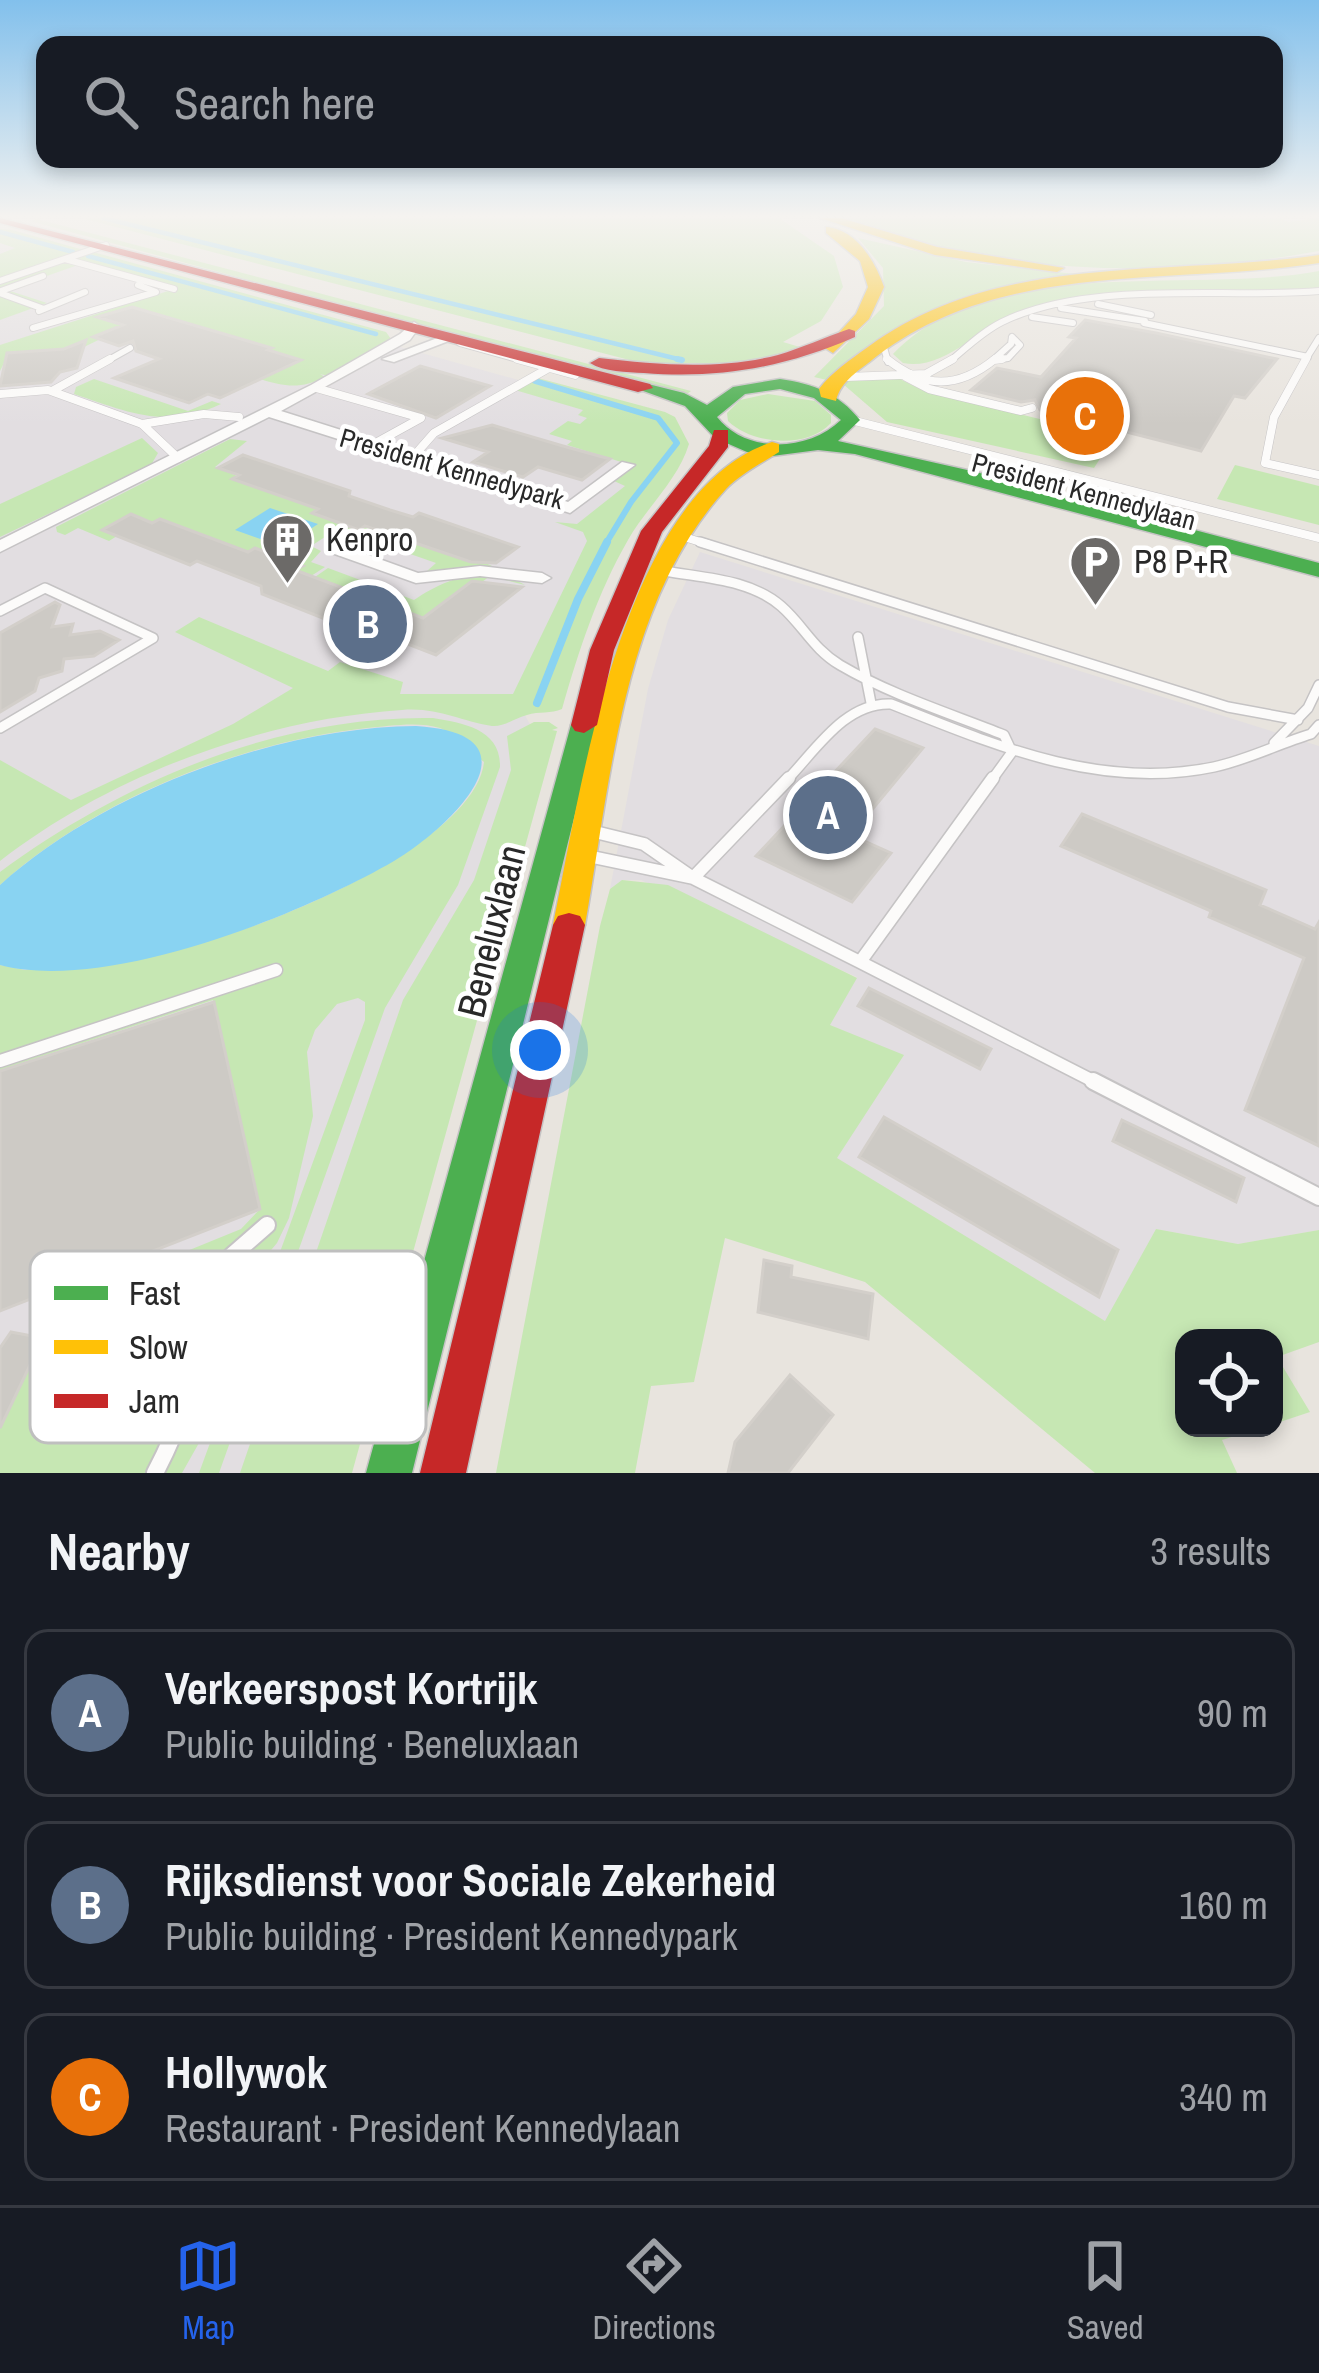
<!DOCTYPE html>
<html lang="en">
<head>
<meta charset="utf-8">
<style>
  body { margin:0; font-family:"Archivo Narrow",sans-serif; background:#20242c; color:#f1f3f6 }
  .controls { position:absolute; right:36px; bottom:36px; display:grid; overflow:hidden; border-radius:24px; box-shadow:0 6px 18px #0003 }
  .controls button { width:108px; height:108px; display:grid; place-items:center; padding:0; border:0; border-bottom:3px solid #363941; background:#171b24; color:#f1f3f6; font:60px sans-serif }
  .you { position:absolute; left:540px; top:1050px; width:42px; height:42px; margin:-30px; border:9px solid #fff; border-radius:50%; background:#1a73e8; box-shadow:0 0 0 18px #1a73e833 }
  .badge { display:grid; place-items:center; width:78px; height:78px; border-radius:50%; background:#2563eb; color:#fff; font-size:39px; font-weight:700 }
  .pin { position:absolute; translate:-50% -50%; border:6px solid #fff; box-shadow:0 3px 12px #0006 }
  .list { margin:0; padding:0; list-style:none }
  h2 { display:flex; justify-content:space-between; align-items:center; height:156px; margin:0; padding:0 48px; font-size:51px }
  h2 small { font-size:39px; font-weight:400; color:#9ea1a6 }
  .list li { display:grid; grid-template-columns:78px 1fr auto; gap:36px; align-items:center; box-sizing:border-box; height:168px; margin:0 24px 24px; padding:0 24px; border:3px solid #363941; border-radius:24px }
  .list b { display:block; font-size:45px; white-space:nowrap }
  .list p { margin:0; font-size:39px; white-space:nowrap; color:#9ea1a6 }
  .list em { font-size:39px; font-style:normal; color:#9ea1a6 }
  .icon { flex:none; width:66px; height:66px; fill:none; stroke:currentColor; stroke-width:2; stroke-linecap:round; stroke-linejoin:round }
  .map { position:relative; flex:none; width:1319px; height:1473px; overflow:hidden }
  .search { position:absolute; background:#171b24; box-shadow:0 6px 18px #0003; left:36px; right:36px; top:36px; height:132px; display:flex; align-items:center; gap:30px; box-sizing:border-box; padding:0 42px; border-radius:24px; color:#9ea1a6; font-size:45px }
  .sheet { height:732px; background:#171b24 }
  nav { display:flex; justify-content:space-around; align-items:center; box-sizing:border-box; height:168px; border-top:3px solid #363941; background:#171b24; font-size:33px; color:#9ea1a6 }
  nav a { display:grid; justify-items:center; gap:6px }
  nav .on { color:#2563eb }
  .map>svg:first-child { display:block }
  .industrial { fill:#e2dee1 }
  .green { fill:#c6e7b3 }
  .water { fill:#89d3f2 }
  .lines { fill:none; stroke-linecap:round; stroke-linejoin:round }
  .stream-far2 { stroke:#89d3f2; stroke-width:4.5 }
  .stream-far1 { stroke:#89d3f2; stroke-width:6 }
  .stream { stroke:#89d3f2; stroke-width:8 }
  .building { fill:#cdcac5; stroke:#d3cfca; stroke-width:3 }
  .lane-far4-casing { stroke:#c5c3c4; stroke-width:8 }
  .lane-far3-casing { stroke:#c5c3c4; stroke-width:9 }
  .lane-far2-casing { stroke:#c5c3c4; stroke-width:12 }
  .lane-far1-casing { stroke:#c5c3c4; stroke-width:15 }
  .lane-casing { stroke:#c5c3c4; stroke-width:20 }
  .street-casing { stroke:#c5c3c4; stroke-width:3 }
  .fast-casing { stroke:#c5c3c4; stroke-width:3 }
  .slow-casing { stroke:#c5c3c4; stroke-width:3 }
  .jam-casing { stroke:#c5c3c4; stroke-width:3 }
  .lane-far4 { stroke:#fcfbfa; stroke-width:6 }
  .lane-far3 { stroke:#fcfbfa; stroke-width:8 }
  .lane-far2 { stroke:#fcfbfa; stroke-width:9 }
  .lane-far1 { stroke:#fcfbfa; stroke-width:12 }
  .lane { stroke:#fcfbfa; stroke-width:16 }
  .street { fill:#fcfbfa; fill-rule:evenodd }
  .fast { fill:#4caf50; fill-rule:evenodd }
  .slow { fill:#ffc107; fill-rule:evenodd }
  .jam { fill:#c62828; fill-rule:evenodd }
  .labels { text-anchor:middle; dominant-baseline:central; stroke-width:9; stroke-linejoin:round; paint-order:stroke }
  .far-street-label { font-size:27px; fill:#292929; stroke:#fff }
  .poi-label { font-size:33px; fill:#292929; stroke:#fff; text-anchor:start }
  .near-street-label { font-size:39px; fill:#292929; stroke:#fff }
  .key { fill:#fff; stroke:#bfbfbf; stroke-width:3 }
  .key-label { font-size:33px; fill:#292929 }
</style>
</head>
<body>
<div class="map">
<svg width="1319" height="1473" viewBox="0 0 1319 1473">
  <rect width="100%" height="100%" fill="#e8e4de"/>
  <path class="industrial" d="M 0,235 L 529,383 L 670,443 L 523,712 L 531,726 L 315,1473 L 0,1473 Z
    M 700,552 L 1319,746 L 1319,1230 L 1238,1244 L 1156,1229 L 1106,1322 L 836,1158 L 903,1056 L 829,1025 L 857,977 L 641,880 L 623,880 L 610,889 L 648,689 L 668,620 Z"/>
  <path class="green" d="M 81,218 L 779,218 L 834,256 L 843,287 L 821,321 L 783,342 L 810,350 L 758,363 L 641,363 Z
    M 839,218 L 1280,218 L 1289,222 L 1319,218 L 1319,251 C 1199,273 1074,275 953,251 C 915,244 876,229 839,218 Z
    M 37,219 L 691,391 L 683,397 L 30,221 Z
    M 0,229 L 12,230 L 84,250 L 0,278 L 0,254 L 15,248 L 0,243 Z
    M 858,238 L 966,262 L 1084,275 C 967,286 918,305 827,380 L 814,377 L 884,306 L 883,268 Z
    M 93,252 L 386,332 L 391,339 L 328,376 L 320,374 L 325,377 C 302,389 285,387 260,379 L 299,359 L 154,313 L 84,347 L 9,353 L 0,371 L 0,345 L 168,291 L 78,265 L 7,290 L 47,303 L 0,320 L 0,284 Z
    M 1319,271 L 1319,288 C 1222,300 1120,284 1026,310 C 983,322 946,372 903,363 L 893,354 C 992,251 1191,295 1319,271 Z
    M 857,377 L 896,377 L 924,391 L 1114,437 L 1094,468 L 887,422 L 843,384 Z
    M 538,378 L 665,412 L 675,417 L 689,444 C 678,480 646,508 628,540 C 597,594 579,650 562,709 C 551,714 539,711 527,715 C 515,718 504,727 492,726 C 459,721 438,707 402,710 C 262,719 111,775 0,861 L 0,760 L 71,800 L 233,724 L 293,688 L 175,632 L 199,617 L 328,671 L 340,662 L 403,682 L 400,694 L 513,694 L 587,541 L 583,532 L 555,522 L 577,524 L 625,486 L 614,481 L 634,466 L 567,445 L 572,441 L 549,434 L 568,421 L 580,424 L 587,418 L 578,415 L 583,410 L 515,390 Z
    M 94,379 L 188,411 L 212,401 L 221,404 C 166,430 128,412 74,394 L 76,387 Z
    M 768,394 L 815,401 L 831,415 L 831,423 C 807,449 753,445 728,421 L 727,413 L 740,400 Z
    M 142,438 L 158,453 L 151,465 L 0,537 L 0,504 Z
    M 230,439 L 247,441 L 215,467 L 318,509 L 314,514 L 358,529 L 365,526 L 463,560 L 469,555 L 492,566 L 427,571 L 436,563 L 353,534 L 342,541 L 325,537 L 311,546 L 321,551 L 311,562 L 325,567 L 311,576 L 296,570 L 301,565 L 256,548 L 248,552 L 226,543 L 219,547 L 202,535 L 160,519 L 152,523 L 131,515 L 103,530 L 117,536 L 109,541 L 78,528 L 65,535 L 57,532 L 56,527 Z
    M 1235,465 L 1319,486 L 1319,525 L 1217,499 Z
    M 328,568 L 414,600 C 446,578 488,563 525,585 L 490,576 L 470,591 L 462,589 L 416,623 L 315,577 Z
    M 433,718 C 463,723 501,729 500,767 L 458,885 L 385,1008 L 219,1473 L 199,1473 L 365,1020 L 365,1002 L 358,998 L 337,1004 L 315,1030 L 307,1052 L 313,1116 L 289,1218 L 277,1243 L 236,1292 L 224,1327 L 221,1404 L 182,1473 L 0,1473 L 0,1428 L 62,1302 L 241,1229 L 260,1209 L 213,1000 L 0,1070 L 0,965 L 25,970 C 88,960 155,954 216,938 C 284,920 476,839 484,762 C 471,751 455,734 440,728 C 419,721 388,726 367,728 C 240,742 95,799 0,885 L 0,872 C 122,782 279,715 433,718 Z
    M 534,722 L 549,722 L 558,728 L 552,730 L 557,731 L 352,1473 L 240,1473 L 403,1000 L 474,880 L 511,770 L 507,736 Z
    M 622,880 L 668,885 L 857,978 L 830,1025 L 904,1055 L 837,1158 L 1105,1321 L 1156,1229 L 1238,1244 L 1319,1230 L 1319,1342 L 1277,1357 L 1310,1412 L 1274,1424 L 1274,1338 L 1184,1338 L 1184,1428 L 1260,1428 L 1222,1440 L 1237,1473 L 1095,1473 L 865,1282 L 725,1238 L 694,1382 L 651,1386 L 635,1473 L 496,1473 L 600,926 L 610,889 Z"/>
  <path class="water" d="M 270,508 L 318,524 L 283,547 L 235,530 Z
    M 416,726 C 547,734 451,827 394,861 C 301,915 106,993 0,965 L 0,885 C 104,791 278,727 416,726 Z"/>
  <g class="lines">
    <path class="stream-far2" d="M 103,218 L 682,360
      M 0,232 L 73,252
      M 88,256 L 376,334"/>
    <path class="stream-far1" d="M 677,359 L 682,360
      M 535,381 L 658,418 L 677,443 L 631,502 L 605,545"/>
    <path class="stream" d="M 537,703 L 578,599 L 607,542"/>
  </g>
  <path class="building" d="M 132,307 L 272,348 L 268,350 L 301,360 L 220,398 L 208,394 L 189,403 L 114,378 L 159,359 L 136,351 L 133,341 L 119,346 L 93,337 L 123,325 L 97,317 Z
    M 1085,320 L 1156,333 L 1277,359 L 1245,398 L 1234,396 L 1201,451 L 1040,410 L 1035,400 L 1021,402 L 971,390 L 997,368 L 1041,377 L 1076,338 L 1069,337 Z
    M 86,340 L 77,368 L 60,372 L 51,382 L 0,386 L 7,353 L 64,349 Z
    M 420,366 L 490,386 L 436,418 L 368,394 Z
    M 492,425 L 563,446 L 610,459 L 582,480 L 538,467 L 523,477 L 473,462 L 488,452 L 442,438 Z
    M 243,455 L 350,491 L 349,496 L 390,510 L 413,517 L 419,513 L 518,547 L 496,563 L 471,562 L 365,526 L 359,530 L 312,513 L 318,509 L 232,479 L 239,475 L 218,468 Z
    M 131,514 L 152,523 L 160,519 L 248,552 L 255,548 L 303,566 L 295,570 L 423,618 L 472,581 L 522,587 L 436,655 L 395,639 L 388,644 L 262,594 L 261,586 L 197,561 L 190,565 L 102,530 Z
    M 55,602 L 60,605 L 52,627 L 73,624 L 70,635 L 100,631 L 119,640 L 94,656 L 64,659 L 62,671 L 39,678 L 35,691 L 0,712 L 0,633 Z
    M 875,729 L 923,748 L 851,835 L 891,853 L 852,902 L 756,856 Z
    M 1082,814 L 1266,890 L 1260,905 L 1315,929 L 1319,922 L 1319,1146 L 1245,1110 L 1304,958 L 1209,917 L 1211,911 L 1061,846 Z
    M 869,988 L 991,1049 L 980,1069 L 858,1006 Z
    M 214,1002 L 260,1209 L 0,1311 L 0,1071 Z
    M 884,1117 L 1118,1250 L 1099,1297 L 859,1157 Z
    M 1122,1120 L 1244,1178 L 1236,1202 L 1113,1141 Z
    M 764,1260 L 792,1266 L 791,1277 L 873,1294 L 868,1339 L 758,1312 Z
    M 11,1332 L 43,1338 L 0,1428 L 0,1348 Z
    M 790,1375 L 833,1415 L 788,1473 L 728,1473 L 735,1442 Z"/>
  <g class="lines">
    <defs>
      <path id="lane-far4" d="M 65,259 L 174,289
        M 0,281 L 106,245
        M 1,291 L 43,276
        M 0,293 L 44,309
        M 1098,304 L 1151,315
        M 1061,308 L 1145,321
        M 39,311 L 85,292
        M 1032,317 L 1073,323
        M 1144,323 L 1308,357
        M 33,328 L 156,292 L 138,285
        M 460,343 L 528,362
        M 883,344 L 888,362
        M 994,360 L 1008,358 L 1020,345 L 1012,337
        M 105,362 L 130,348
        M 949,362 C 966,348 982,332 1002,322 C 1090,279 1222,299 1319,291
        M 991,362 L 1011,344 L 1012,337
        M 1304,362 L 1319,338"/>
      <path id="lane-far3" d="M 517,359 L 575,375
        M 887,359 C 924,389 958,389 995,359
        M 1306,359 L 1274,417 L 1265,463 L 1319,475
        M 994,360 L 1002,359
        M 846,377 L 926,374 L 953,359
        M 906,377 L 929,389 L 1021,411 L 1032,408
        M 316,388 L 421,418 L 372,445
        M 52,391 L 110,359
        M 0,394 L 48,390 L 142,424 L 178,458
        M 851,420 L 1319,538
        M 142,424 L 204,414 L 239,417
        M 412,458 L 434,433 L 547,369
        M 681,536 L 710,545"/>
      <path id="lane-far2" d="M 700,542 L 1228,707 L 1298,720
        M 665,571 C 703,578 750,579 781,606 C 803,625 813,649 840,665 C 891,695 949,713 1004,735 L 1012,752 L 991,781
        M 0,611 L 45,588 L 153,638 L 0,728
        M 858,637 L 871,703
        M 1274,743 L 1308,708 L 1319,685
        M 786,781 C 816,750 845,702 891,704 C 994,745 1101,791 1214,767 C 1247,760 1278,744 1311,734 L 1319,725"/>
      <path id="lane-far1" d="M 587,830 L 644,844 L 693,878 L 860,962 L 993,778
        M 583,855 L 693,878
        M 693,878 L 789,778
        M 860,962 L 1099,1084
        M 0,1061 L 276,970"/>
      <path id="lane" d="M 1093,1081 L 1319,1197
        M 192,1310 L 212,1273 L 267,1225
        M 59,1317 L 132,1288 L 156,1286 L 178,1295 C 211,1348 182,1422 155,1473"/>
      <path id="street" d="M 414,322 L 420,326 L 410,340 L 281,411 L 568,502 L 622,462 L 635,465 L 570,513 L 269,417 L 0,552 L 0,540 L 311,385 L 400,334 Z
        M 448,334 L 459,337 L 394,362 L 382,359 Z
        M 335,543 L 418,573 L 480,566 L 542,573 L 551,578 L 542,583 L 480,576 L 416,583 L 329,552 L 329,544 Z"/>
      <path id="fast" d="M 780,379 C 814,384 838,393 860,420 L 838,441 L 976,472 L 1319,563 L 1319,577 L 855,454 L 818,450 L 772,456 L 747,452 L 715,438 L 685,406 L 635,388 L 644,383 L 684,393 L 707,405 L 733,387 ZM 780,389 L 814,398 L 841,420 C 808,452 746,454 717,417 L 745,394 Z
        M 584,717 L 597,725 L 412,1473 L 366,1473 L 571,725 Z"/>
      <path id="slow" d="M 820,218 L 841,218 L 937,247 L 1064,268 L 1057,272 L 935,255 Z
        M 826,227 C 856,229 875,261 884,287 L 869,319 L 833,353 L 825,348 L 856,314 L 868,287 L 860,261 L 826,233 Z
        M 1319,255 L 1319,263 C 1169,286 1005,259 877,356 C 860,370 840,381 836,401 L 821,397 L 819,389 C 832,372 850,360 868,347 C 999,251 1167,277 1319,255 Z
        M 772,442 L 779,444 L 779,452 C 762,463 740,474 726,489 C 622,603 611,780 585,925 L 580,934 L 569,937 L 558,934 L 553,925 C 581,790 621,492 772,442 Z"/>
      <path id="jam" d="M 0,218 L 650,384 L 653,388 L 638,392 L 0,223 Z
        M 849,329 L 855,331 L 855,337 C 786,367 720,379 644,373 C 627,372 604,372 590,363 L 599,358 C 659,365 719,370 778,355 C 802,348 825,337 849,329 Z
        M 714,430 L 728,430 L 728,447 L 662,532 L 614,650 L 597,725 L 584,733 L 575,731 L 571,725 L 590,650 L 641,531 L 709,446 Z
        M 569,913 L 580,916 L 585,925 L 466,1473 L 420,1473 L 553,925 L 558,916 Z"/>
    </defs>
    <use href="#lane-far4" class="lane-far4-casing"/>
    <use href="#lane-far3" class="lane-far3-casing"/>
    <use href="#lane-far2" class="lane-far2-casing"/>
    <use href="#lane-far1" class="lane-far1-casing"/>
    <use href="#lane" class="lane-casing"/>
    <use href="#street" class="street-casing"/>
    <use href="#fast" class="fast-casing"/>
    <use href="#slow" class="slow-casing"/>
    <use href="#jam" class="jam-casing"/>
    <use href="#lane-far4" class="lane-far4"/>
    <use href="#lane-far3" class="lane-far3"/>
    <use href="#lane-far2" class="lane-far2"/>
    <use href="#lane-far1" class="lane-far1"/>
    <use href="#lane" class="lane"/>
    <use href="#street" class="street"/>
    <use href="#fast" class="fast"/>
    <use href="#slow" class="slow"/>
    <use href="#jam" class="jam"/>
  </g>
  <linearGradient id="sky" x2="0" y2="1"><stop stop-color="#82c0ec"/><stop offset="0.51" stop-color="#f5f3f0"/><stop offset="1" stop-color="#f5f3f0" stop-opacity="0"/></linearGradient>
  <rect width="1319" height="424" fill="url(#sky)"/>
  <defs>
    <symbol id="building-pin" viewBox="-11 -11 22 30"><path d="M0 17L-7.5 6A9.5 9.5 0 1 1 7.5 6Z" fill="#6c6a68" stroke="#fff"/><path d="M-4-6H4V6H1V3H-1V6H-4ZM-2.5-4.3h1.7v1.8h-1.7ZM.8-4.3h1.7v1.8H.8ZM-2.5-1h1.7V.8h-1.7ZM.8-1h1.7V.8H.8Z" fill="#fff"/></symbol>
    <symbol id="parking-pin" viewBox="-11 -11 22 30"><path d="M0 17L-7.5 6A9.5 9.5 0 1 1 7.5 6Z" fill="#6c6a68" stroke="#fff"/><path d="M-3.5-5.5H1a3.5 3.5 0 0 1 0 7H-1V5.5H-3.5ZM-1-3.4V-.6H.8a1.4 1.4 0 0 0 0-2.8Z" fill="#fff"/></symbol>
  </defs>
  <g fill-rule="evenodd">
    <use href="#building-pin" x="258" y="510" width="59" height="81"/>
    <use href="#parking-pin" x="1066" y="532" width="59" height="81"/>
  </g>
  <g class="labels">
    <g class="far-street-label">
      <text transform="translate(452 468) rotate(16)">President Kennedypark</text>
      <text transform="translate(1084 491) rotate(15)">President Kennedylaan</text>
    </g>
    <g class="poi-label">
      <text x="326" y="539">Kenpro</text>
      <text x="1134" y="561">P8 P+R</text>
    </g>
    <g class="near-street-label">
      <text transform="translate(491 931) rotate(-76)">Beneluxlaan</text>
    </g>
  </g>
  <rect x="30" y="1251" width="396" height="192" rx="18" class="key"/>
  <rect x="54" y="1286" width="54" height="14" fill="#4caf50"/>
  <rect x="54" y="1340" width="54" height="14" fill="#ffc107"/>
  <rect x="54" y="1394" width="54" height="14" fill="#c62828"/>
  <g class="key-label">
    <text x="129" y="1305">Fast</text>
    <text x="129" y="1359">Slow</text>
    <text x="129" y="1413">Jam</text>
  </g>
</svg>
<div class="controls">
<button><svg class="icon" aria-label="locate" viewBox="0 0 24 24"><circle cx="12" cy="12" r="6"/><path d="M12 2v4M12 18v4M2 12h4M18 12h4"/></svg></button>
</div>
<div class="you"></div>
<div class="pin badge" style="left:828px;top:815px;background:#5c6f8a">A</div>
<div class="pin badge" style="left:368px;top:624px;background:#5c6f8a">B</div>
<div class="pin badge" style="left:1085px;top:416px;background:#e8710a">C</div>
<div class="search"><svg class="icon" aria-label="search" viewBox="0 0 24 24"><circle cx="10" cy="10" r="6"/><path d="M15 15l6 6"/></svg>Search here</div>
</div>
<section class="sheet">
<h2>Nearby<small>3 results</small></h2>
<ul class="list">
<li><span class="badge" style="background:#5c6f8a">A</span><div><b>Verkeerspost Kortrijk</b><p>Public building · Beneluxlaan</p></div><em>90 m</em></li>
<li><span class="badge" style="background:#5c6f8a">B</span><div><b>Rijksdienst voor Sociale Zekerheid</b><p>Public building · President Kennedypark</p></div><em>160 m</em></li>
<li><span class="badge" style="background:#e8710a">C</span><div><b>Hollywok</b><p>Restaurant · President Kennedylaan</p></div><em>340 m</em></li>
</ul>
</section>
<nav>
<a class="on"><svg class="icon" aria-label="map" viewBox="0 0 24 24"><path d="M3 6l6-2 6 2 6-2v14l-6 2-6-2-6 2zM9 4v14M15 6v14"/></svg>Map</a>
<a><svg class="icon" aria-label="directions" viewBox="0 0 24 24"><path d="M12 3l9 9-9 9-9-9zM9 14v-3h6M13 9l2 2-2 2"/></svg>Directions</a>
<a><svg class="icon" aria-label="saved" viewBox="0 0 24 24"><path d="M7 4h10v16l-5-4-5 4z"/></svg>Saved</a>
</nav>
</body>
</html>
